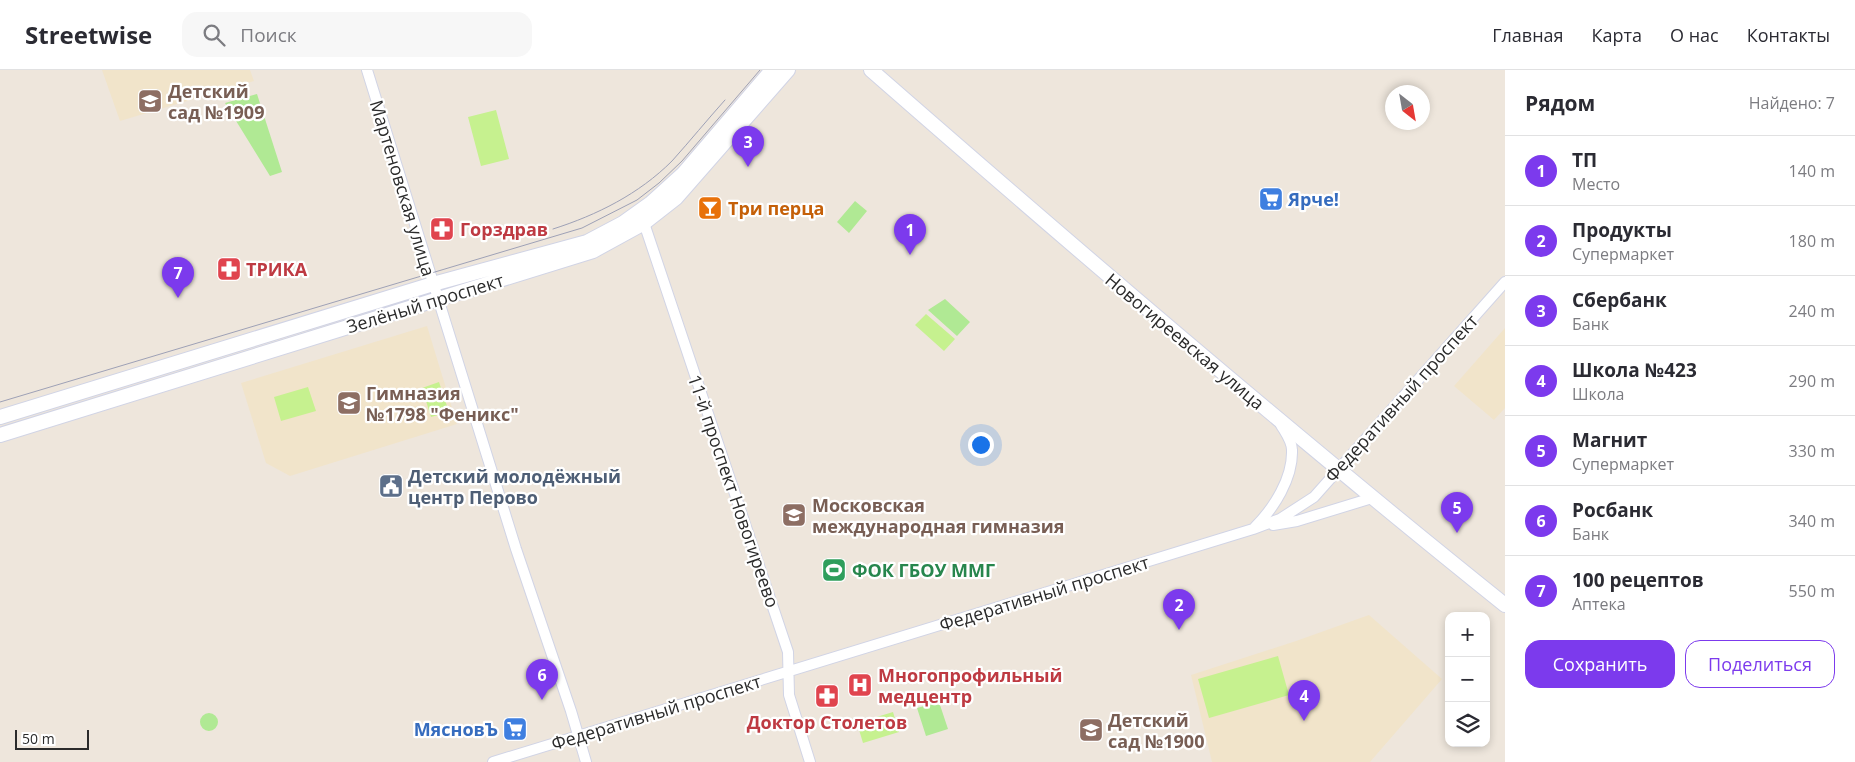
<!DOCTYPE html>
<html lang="ru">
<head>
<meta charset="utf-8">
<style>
  body { margin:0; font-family:"Open Sans",sans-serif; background:#f7f7f7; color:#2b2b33 }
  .controls { position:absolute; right:15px; bottom:15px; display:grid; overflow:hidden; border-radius:10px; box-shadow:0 2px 8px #0003 }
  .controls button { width:45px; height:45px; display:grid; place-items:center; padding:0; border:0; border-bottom:1px solid #e1e1e2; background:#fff; color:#2b2b33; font:25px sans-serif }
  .compass { position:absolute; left:1385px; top:15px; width:45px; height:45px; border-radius:50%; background:#fff; box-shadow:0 2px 8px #0003; rotate:149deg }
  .scale { position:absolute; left:15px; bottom:12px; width:74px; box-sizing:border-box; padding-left:5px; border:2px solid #2b2b2b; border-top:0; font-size:14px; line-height:18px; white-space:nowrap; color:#2b2b2b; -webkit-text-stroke:4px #fff; paint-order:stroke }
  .you { position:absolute; left:980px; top:374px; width:18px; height:18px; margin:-12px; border:4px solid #fff; border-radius:50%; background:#1a73e8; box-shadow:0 0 0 8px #1a73e833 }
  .badge { display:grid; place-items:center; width:32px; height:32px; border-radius:50%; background:#7c3aed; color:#fff; font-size:16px; font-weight:700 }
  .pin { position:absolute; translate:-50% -41px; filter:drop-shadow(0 1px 2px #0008) }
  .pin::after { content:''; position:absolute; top:26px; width:18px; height:15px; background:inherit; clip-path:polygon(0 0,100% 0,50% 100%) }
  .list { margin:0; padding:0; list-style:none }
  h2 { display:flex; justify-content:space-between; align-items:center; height:65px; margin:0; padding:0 20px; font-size:21px }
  h2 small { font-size:16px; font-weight:400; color:#7c7c81 }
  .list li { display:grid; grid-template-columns:32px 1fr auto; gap:15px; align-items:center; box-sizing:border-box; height:70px; padding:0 20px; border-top:1px solid #e1e1e2 }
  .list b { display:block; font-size:19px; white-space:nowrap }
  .list p { margin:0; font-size:16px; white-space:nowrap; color:#7c7c81 }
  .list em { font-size:16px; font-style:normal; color:#7c7c81 }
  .actions { display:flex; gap:10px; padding:15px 20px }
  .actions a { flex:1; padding:11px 0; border:1px solid #7c3aed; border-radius:15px; text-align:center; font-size:18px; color:#7c3aed }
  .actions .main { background:#7c3aed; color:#fff }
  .icon { flex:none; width:28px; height:28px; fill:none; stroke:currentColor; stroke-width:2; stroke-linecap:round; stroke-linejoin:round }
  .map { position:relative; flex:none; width:1505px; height:692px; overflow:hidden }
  header { display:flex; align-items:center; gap:30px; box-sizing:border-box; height:70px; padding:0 25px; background:#fff; border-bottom:1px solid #e1e1e2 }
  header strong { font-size:24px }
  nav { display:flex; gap:28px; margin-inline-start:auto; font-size:18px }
  .search { width:350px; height:45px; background:#f7f7f7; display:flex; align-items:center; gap:12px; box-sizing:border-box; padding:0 18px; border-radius:15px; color:#7c7c81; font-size:19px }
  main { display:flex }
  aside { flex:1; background:#fff }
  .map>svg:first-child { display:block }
  .education { fill:#f1e4ca }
  .green { fill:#b0e994 }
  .pitch { fill:#c6f18f }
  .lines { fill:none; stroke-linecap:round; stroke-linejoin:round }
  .street-casing { stroke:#d1d4e5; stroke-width:12 }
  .secondary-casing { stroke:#d1d4e5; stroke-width:16 }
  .street { stroke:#fff; stroke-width:10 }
  .secondary { stroke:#fff; stroke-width:14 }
  .tram { stroke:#9ea1b6; stroke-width:1 }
  .labels { text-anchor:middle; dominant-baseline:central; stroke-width:4.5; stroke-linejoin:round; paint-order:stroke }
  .education-label { font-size:18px; font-weight:bold; fill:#785e54; stroke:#fff; text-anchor:start }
  .street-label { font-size:18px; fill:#2b2b2b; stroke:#fff }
  .shop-label { font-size:18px; font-weight:bold; fill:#366cbe; stroke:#fff; text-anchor:start }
  .food-label { font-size:18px; font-weight:bold; fill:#c56008; stroke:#fff; text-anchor:start }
  .health-label { font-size:18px; font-weight:bold; fill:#be3a42; stroke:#fff; text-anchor:start }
  .service-label { font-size:18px; font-weight:bold; fill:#4e5e75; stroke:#fff; text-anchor:start }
  .leisure-label { font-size:18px; font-weight:bold; fill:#27864d; stroke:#fff; text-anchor:start }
</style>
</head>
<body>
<header>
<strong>Streetwise</strong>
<div class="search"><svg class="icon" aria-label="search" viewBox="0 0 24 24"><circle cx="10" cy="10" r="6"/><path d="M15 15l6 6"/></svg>Поиск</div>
<nav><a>Главная</a><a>Карта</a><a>О нас</a><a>Контакты</a></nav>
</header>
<main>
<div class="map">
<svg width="1505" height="692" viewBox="0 0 1505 692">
  <rect width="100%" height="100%" fill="#eee6dc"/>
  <path class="education" d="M 102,0 L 250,0 L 254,11 L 120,51 Z
    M 427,256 L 457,354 L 290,406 L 266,393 L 241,313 Z
    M 1505,258 L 1505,338 L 1494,350 L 1454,316 Z
    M 1369,545 L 1442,609 L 1370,692 L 1212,692 L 1191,605 L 1296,571 Z"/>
  <path class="green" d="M 257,24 L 282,102 L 270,106 L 225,33 Z
    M 855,131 L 867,141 L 849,163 L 837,152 Z
    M 945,229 L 970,252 L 957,266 L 928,240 Z
    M 939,632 L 948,659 L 926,666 L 917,638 Z
    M200 652a9 9 0 1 1 18 0a9 9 0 1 1-18 0Z"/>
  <path class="pitch" d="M 496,40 L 509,89 L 481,96 L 468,47 Z
    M 926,244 L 955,269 L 944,281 L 915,255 Z
    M 439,312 L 449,342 L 431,347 L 422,318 Z
    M 308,317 L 316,341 L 281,351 L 274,327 Z
    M 1278,586 L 1289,625 L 1209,648 L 1198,609 Z
    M 893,642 L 899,662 L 863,673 L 857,653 Z"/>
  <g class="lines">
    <defs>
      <path id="street" d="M 367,0 L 516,479 L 571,641 L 586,692
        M 644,153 L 788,582 L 789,625 L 810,692
        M 1273,455 L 1297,451 L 1372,428
        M 1255,457 C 1274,438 1293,408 1292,380 C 1292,371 1285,362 1281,355
        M 493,692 L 1253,459 L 1280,449 L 1314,427 L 1505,212"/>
      <path id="secondary" d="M 871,0 C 1079,182 1289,362 1505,535
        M 0,347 L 433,214 L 587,172 L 623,153 L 651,133 L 683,104 L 772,0
        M 0,365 L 593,181 L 644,153 L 676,128 L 788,0"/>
    </defs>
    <use href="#street" class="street-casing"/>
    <use href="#secondary" class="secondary-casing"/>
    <use href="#street" class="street"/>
    <use href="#secondary" class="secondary"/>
    <path class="tram" d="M 553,159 C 597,145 639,124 672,91 C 690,71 707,50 725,30
      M 0,332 L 582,158 L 637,130 L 659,113 L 682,91 L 760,0"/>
  </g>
  <defs>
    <symbol id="school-square" viewBox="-11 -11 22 22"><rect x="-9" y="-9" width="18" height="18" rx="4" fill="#8d6e63" stroke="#fff"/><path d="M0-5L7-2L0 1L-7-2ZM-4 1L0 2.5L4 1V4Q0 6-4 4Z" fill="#fff"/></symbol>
    <symbol id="supermarket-square" viewBox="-11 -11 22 22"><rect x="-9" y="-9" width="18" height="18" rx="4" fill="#3f7fe0" stroke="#fff"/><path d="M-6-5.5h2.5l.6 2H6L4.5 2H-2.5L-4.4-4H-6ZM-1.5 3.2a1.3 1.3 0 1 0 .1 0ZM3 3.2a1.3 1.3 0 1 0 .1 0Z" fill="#fff"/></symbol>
    <symbol id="bar-square" viewBox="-11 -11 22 22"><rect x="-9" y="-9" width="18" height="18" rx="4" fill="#e8710a" stroke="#fff"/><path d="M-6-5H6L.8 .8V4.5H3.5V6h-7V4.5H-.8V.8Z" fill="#fff"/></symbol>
    <symbol id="pharmacy-square" viewBox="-11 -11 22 22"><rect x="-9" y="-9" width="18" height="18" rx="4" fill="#e0444e" stroke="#fff"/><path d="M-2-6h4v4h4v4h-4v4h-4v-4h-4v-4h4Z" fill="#fff"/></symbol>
    <symbol id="civic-square" viewBox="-11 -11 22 22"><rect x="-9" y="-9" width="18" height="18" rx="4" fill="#5c6f8a" stroke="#fff"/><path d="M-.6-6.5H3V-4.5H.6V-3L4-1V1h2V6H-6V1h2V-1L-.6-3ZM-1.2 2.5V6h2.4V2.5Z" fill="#fff"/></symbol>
    <symbol id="stadium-square" viewBox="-11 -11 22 22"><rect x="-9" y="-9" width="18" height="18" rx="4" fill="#2e9e5b" stroke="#fff"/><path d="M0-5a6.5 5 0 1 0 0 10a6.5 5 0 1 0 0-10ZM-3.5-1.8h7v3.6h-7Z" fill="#fff"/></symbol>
    <symbol id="hospital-square" viewBox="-11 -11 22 22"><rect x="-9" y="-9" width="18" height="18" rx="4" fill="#e0444e" stroke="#fff"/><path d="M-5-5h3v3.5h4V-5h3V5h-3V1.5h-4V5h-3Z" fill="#fff"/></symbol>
  </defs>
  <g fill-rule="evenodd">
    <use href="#school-square" x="136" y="17" width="28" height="28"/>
    <use href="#supermarket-square" x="1257" y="115" width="28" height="28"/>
    <use href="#bar-square" x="696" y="124" width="28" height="28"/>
    <use href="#pharmacy-square" x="428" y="145" width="28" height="28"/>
    <use href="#pharmacy-square" x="215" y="185" width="28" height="28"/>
    <use href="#school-square" x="335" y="319" width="28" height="28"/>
    <use href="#civic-square" x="377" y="402" width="28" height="28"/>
    <use href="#school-square" x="780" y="431" width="28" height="28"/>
    <use href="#stadium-square" x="820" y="486" width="28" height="28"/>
    <use href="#hospital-square" x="846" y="601" width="28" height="28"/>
    <use href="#pharmacy-square" x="813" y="612" width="28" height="28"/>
    <use href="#supermarket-square" x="501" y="645" width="28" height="28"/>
    <use href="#school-square" x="1077" y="646" width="28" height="28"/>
  </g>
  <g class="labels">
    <g class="education-label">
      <text x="168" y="21">Детский<tspan x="168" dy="21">сад №1909</tspan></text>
      <text x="366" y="323">Гимназия<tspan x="366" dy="21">№1798 "Феникс"</tspan></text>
      <text x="812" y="435">Московская<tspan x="812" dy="21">международная гимназия</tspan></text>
      <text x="1108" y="650">Детский<tspan x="1108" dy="21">сад №1900</tspan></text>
    </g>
    <g class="street-label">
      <text transform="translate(403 118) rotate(73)">Мартеновская улица</text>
      <text transform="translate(425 233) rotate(-17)">Зелёный проспект</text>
      <text transform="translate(1185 271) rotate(40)">Новогиреевская улица</text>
      <text transform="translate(1401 328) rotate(-48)">Федеративный проспект</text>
      <text transform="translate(734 421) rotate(71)">11-й проспект Новогиреево</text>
      <text transform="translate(1044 523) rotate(-17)">Федеративный проспект</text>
      <text transform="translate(656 642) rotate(-17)">Федеративный проспект</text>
    </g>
    <g class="shop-label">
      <text x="1288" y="129">Ярче!</text>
      <text x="498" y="659" text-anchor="end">МясновЪ</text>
    </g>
    <g class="food-label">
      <text x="728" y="138">Три перца</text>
    </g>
    <g class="health-label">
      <text x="460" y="159">Горздрав</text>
      <text x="246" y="199">ТРИКА</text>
      <text x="878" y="605">Многопрофильный<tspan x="878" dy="21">медцентр</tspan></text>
      <text x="827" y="652" text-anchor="middle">Доктор Столетов</text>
    </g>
    <g class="service-label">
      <text x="408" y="406">Детский молодёжный<tspan x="408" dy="21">центр Перово</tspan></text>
    </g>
    <g class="leisure-label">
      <text x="852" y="500">ФОК ГБОУ ММГ</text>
    </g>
  </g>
</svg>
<div class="controls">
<button>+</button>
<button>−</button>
<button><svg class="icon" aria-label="layers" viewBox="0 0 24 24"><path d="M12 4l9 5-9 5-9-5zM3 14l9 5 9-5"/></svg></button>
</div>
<svg class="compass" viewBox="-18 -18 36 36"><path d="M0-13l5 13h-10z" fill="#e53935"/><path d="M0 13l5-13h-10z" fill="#7c7c81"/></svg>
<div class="scale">50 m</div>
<div class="you"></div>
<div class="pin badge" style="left:910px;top:185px">1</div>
<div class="pin badge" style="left:1179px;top:560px">2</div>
<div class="pin badge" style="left:748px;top:97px">3</div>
<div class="pin badge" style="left:1304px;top:651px">4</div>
<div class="pin badge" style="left:1457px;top:463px">5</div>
<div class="pin badge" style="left:542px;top:630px">6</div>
<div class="pin badge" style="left:178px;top:228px">7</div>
</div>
<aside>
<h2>Рядом<small>Найдено: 7</small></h2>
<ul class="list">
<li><span class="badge">1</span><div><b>ТП</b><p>Место</p></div><em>140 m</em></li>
<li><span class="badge">2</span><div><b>Продукты</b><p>Супермаркет</p></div><em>180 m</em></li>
<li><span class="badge">3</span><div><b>Сбербанк</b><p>Банк</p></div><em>240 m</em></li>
<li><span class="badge">4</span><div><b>Школа №423</b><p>Школа</p></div><em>290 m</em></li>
<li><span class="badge">5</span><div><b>Магнит</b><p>Супермаркет</p></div><em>330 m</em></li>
<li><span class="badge">6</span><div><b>Росбанк</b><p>Банк</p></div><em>340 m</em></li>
<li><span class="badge">7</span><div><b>100 рецептов</b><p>Аптека</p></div><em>550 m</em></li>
</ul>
<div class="actions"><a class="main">Сохранить</a><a>Поделиться</a></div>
</aside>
</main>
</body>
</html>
